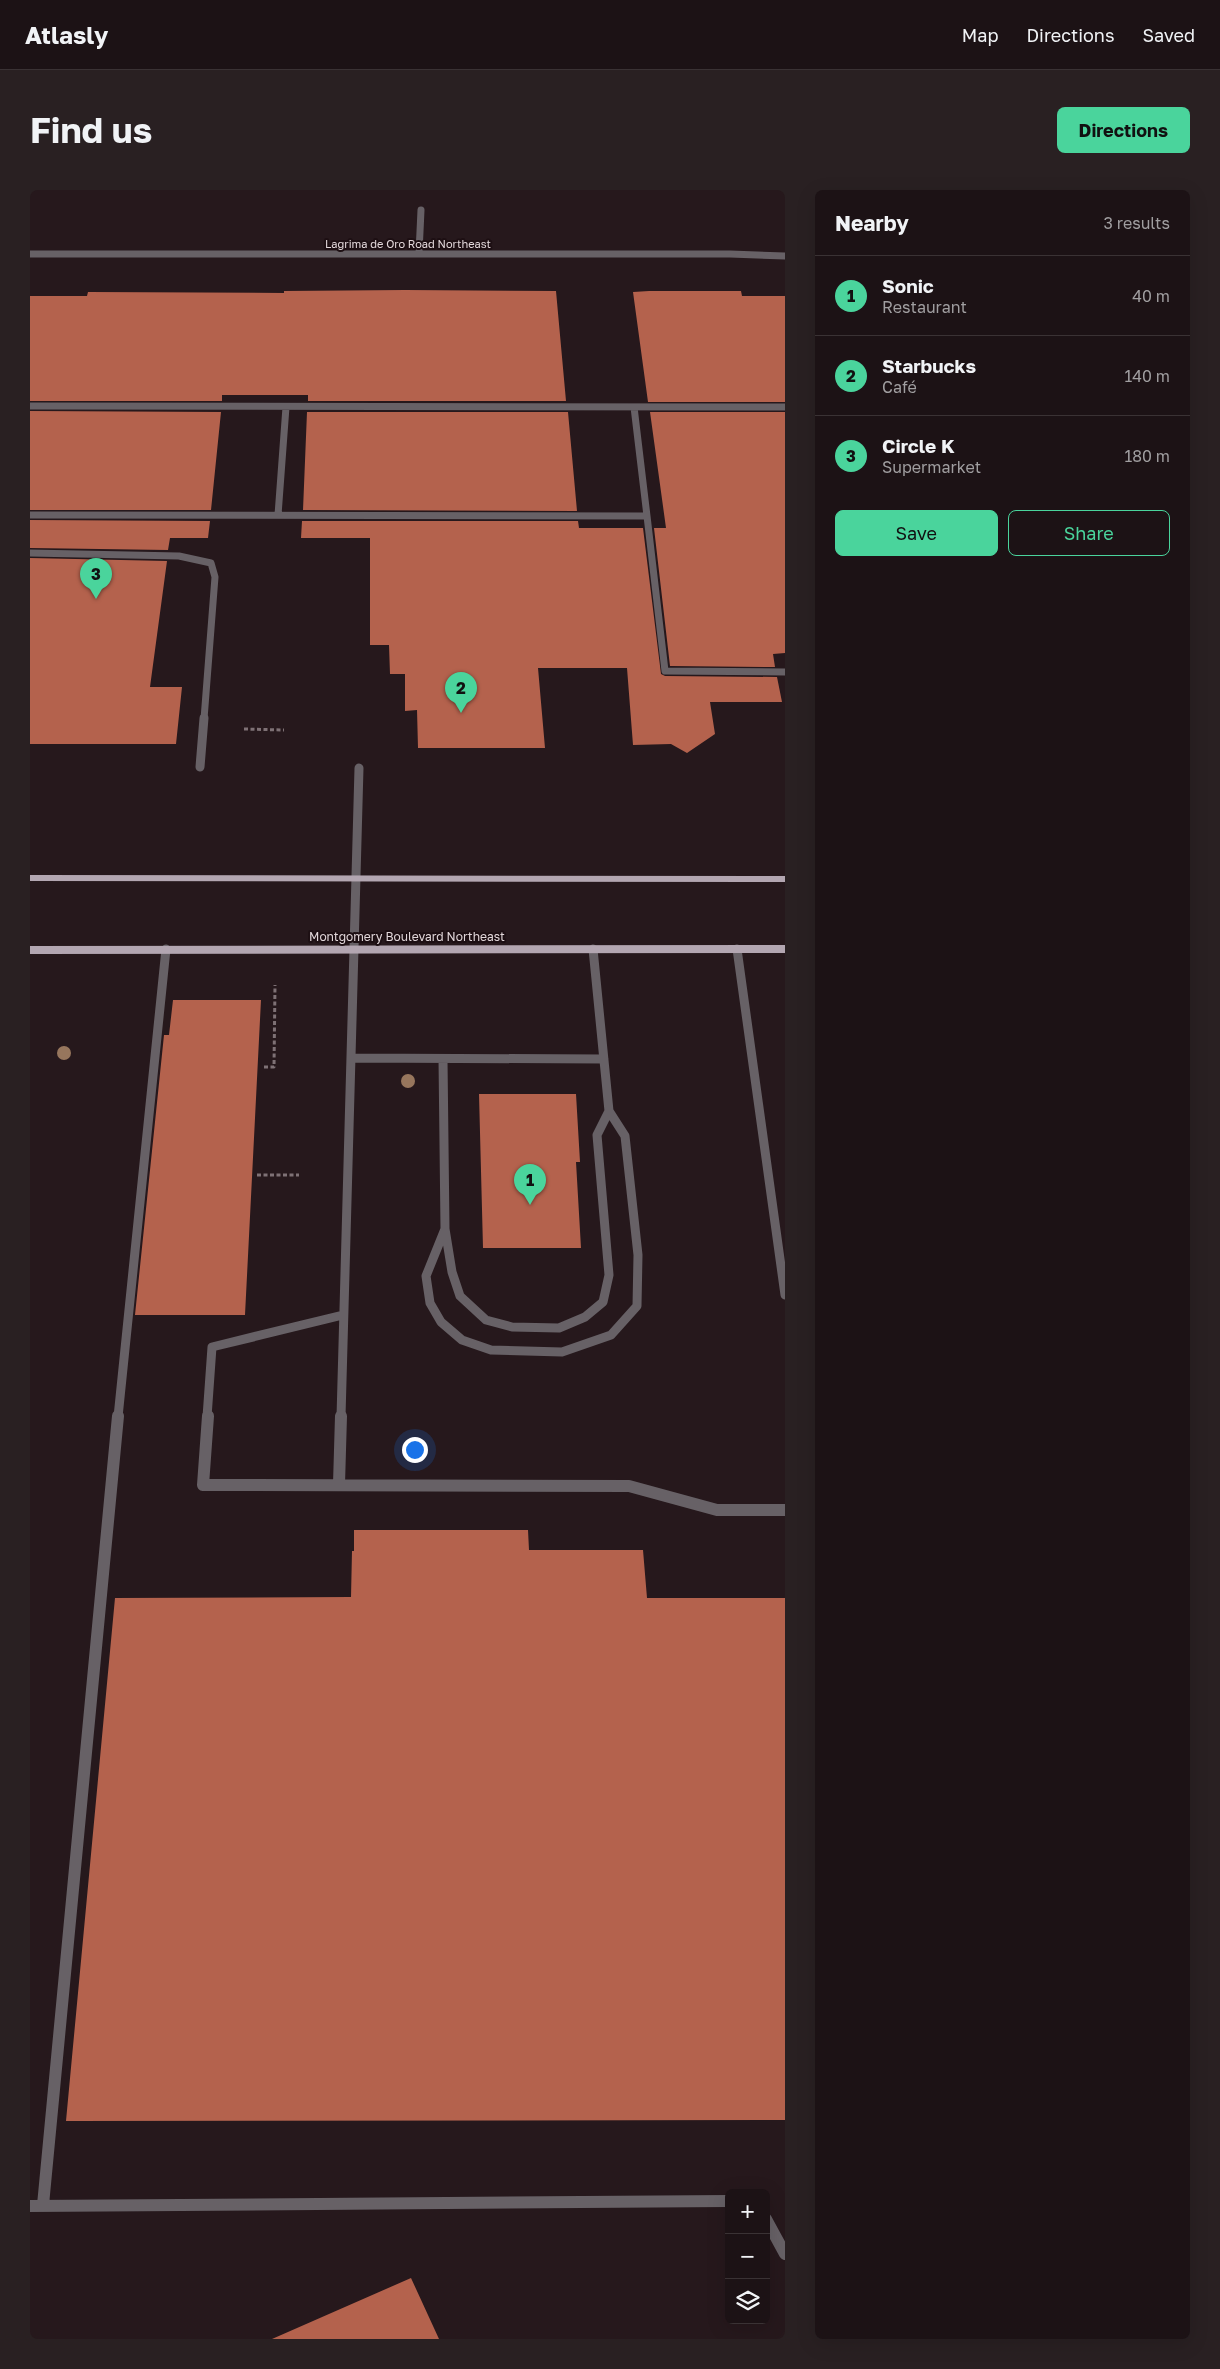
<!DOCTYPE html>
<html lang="en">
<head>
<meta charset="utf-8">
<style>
  body { margin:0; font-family:"Golos Text",sans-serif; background:#292022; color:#f1f3f6 }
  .controls { position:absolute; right:15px; bottom:15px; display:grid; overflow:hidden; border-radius:8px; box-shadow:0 5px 20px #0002 }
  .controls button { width:45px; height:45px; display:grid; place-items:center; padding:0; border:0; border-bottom:1px solid #3a3234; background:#1c1215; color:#f1f3f6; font:25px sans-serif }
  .you { position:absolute; left:384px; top:1259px; width:18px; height:18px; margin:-12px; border:4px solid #fff; border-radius:50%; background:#1a73e8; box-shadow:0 0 0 8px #1a73e833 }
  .badge { display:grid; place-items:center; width:32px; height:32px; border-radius:50%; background:#4ad49c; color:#111; font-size:16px; font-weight:700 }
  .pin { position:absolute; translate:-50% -41px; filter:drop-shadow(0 1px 2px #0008) }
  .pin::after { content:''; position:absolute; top:26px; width:18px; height:15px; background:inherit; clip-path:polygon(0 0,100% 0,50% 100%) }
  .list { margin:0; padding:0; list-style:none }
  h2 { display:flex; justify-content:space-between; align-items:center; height:65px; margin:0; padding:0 20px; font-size:21px }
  h2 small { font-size:16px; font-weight:400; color:#a09ea0 }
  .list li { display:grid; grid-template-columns:32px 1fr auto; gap:15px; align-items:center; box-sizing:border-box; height:80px; padding:0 20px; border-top:1px solid #3a3234 }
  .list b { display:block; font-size:19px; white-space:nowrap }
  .list p { margin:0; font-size:16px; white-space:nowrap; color:#a09ea0 }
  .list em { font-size:16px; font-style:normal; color:#a09ea0 }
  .actions { display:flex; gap:10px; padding:15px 20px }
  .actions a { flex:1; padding:11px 0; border:1px solid #4ad49c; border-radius:8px; text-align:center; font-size:18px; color:#4ad49c }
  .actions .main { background:#4ad49c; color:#111 }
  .icon { flex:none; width:28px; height:28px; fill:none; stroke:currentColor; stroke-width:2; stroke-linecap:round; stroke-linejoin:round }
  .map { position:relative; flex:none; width:755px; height:2149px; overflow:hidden; border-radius:8px }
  header { display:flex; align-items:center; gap:30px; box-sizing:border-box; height:70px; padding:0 25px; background:#1c1215; border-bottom:1px solid #3a3234 }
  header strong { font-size:24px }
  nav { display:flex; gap:28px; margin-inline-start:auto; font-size:18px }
  .intro { display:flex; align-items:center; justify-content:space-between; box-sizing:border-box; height:120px; padding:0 30px }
  h1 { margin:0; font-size:35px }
  .button { padding:12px 22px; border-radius:8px; background:#4ad49c; color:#111; font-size:18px; font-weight:700 }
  main { display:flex; gap:30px; padding:0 30px }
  aside { flex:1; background:#1c1215; border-radius:8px; box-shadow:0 5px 20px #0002 }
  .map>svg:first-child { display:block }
  .building { fill:#b4624d }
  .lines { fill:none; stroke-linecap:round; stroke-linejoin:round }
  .path { stroke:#7e7175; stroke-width:3; stroke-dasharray:4 2.5; stroke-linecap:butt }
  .service-far2 { stroke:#676166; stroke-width:7 }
  .service-far1 { stroke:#676166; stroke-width:9 }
  .service { stroke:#676166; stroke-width:12 }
  .minor { stroke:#676166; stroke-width:7 }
  .primary { fill:#b3a6b1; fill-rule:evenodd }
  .tree { fill:#97765d }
  .labels { text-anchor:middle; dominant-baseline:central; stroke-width:4; stroke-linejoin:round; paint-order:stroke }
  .far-street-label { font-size:11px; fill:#e2d7da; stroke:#1d0f13 }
  .street-label { font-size:12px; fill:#e2d7da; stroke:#1d0f13 }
</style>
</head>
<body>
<header>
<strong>Atlasly</strong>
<nav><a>Map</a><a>Directions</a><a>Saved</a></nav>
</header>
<div class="intro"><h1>Find us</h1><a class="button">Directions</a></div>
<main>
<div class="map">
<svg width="755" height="2149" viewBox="0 0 755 2149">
  <rect width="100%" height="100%" fill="#26181c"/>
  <path class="building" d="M 375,100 L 526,101 L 536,211 L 278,211 L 278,205 L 192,205 L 192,211 L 0,211 L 0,106 L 57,106 L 58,102 L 254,103 L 254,101 Z
    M 619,101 L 711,101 L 712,106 L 755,106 L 755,212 L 618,212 L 603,102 Z
    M 0,221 L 191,222 L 181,320 L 0,320 Z
    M 277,222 L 538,222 L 547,321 L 273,320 Z
    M 620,222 L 755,222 L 755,463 L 743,464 L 745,477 L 640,476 L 624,338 L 636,338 Z
    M 0,330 L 180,331 L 178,348 L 140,348 L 138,360 L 0,358 Z
    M 272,331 L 548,331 L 549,338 L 613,338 L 631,484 L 635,486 L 747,487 L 752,512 L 680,512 L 685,544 L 657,563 L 641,554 L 603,555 L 597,478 L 508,478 L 515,558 L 388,558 L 387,520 L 375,521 L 375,484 L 360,484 L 359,455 L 340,455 L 340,348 L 271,348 Z
    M 0,368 L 137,371 L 120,497 L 152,497 L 146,554 L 0,554 Z
    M 143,810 L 231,810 L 215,1125 L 105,1125 L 134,845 L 139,845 Z
    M 449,904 L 546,904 L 550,972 L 546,972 L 551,1058 L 453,1058 Z
    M 324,1340 L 498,1340 L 499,1360 L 613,1360 L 617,1408 L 755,1408 L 755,1930 L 36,1931 L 85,1408 L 321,1407 L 322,1361 L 324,1361 Z
    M 381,2088 L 409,2149 L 242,2149 Z"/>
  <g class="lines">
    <path class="path" d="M 214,539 L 254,540
      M 234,877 L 244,877 L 245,795
      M 227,985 L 269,985"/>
    <path class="service-far2" d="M 389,63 L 391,20
      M 0,216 L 755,217
      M 604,217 L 617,326
      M 0,325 L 617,326 L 635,481 L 755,482
      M 248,325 L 256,217
      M 0,363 L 149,366 L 181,373 L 185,387 L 174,529"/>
    <path class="service-far1" d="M 170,577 L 174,528
      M 707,759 L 755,1105
      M 321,868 L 574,869
      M 413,869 L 415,1039 L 422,1082 L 430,1106 L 456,1130 L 482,1137 L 529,1138 L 555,1127 L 573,1112 L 579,1085 L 567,945 L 579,921
      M 415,1039 L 396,1086 L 400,1113 L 411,1132 L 432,1150 L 461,1160 L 532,1162 L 581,1145 L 607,1116 L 608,1065 L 595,946 L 579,921 L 563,759
      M 88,1227 L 136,759
      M 177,1227 L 182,1157 L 313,1125
      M 311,1227 L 329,578"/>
    <path class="service" d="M 178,1226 L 173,1295 L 599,1296 L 687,1320 L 755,1320
      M 309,1294 L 311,1226
      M 13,2015 L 88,1226
      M 0,2016 L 699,2011
      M 736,2029 L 755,2064"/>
    <path class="minor" d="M 0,64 L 700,64 L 755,66"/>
    <path class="primary" d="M 0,685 L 755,686 L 755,692 L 0,691 Z
      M 755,755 L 755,763 L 0,764 L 0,756 Z"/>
  </g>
  <g class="tree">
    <circle cx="34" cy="863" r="7"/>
    <circle cx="378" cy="891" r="7"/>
  </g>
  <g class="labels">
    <g class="far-street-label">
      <text x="378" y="53">Lagrima de Oro Road Northeast</text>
    </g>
    <g class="street-label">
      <text x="377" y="746">Montgomery Boulevard Northeast</text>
    </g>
  </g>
</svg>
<div class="controls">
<button>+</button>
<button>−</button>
<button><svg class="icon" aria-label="layers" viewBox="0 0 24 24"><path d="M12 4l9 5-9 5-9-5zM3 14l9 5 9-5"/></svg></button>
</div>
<div class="you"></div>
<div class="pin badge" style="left:500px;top:1015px">1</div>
<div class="pin badge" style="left:431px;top:523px">2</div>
<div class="pin badge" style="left:66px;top:409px">3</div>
</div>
<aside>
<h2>Nearby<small>3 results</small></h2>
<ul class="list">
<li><span class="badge">1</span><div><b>Sonic</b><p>Restaurant</p></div><em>40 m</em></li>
<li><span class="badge">2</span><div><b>Starbucks</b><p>Café</p></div><em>140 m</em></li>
<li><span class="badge">3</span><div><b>Circle K</b><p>Supermarket</p></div><em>180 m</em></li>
</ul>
<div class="actions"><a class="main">Save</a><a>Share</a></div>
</aside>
</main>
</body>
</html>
